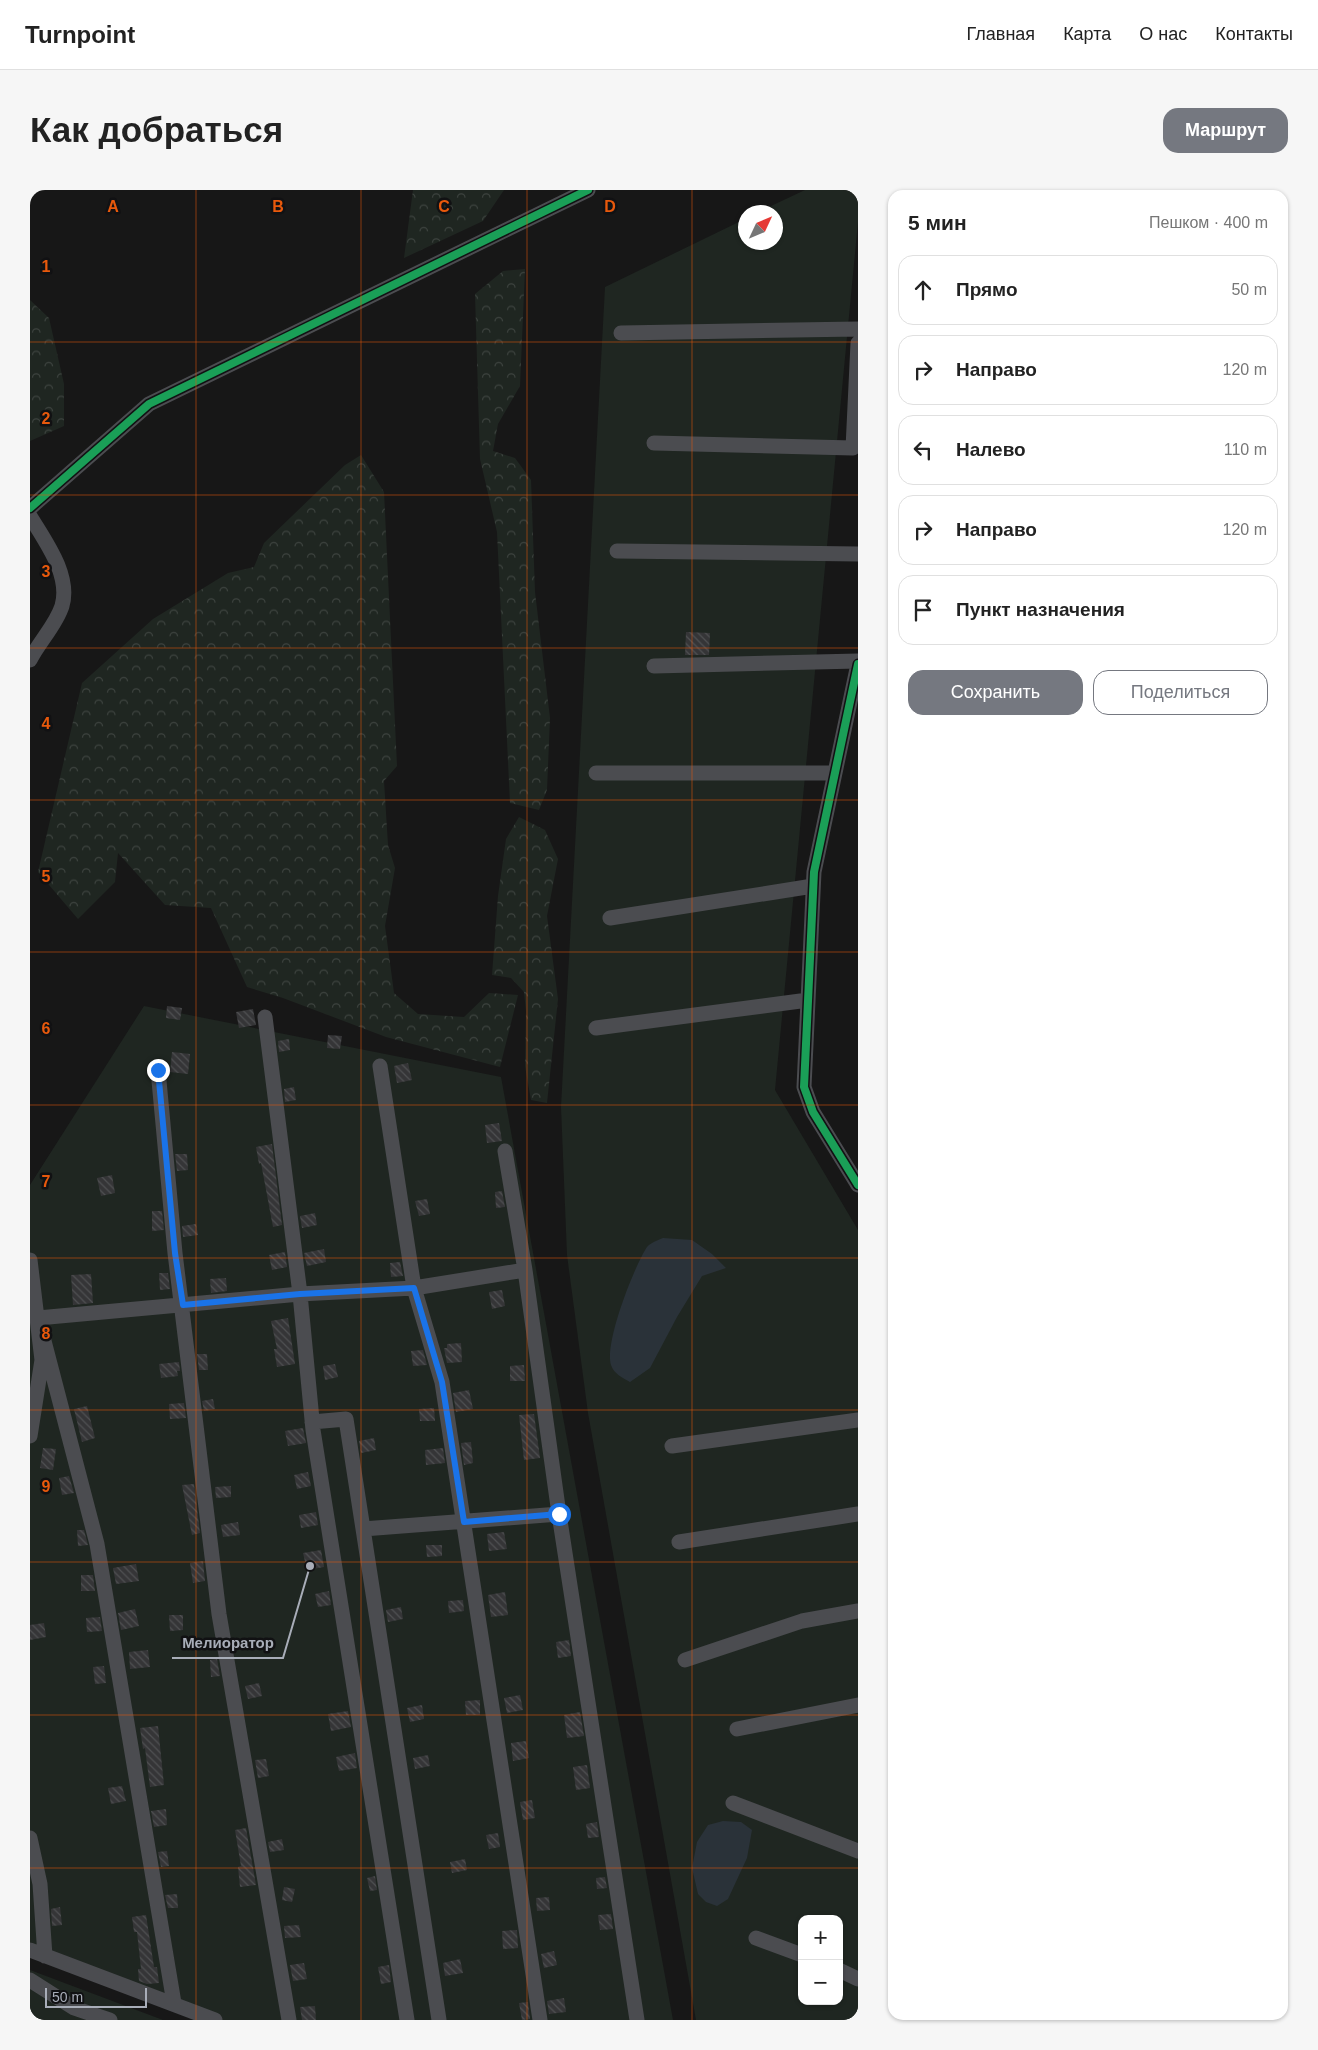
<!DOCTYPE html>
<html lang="ru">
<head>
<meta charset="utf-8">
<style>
  body { margin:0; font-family:Helvetica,sans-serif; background:#f6f6f6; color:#222 }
  .controls { position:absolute; right:15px; bottom:15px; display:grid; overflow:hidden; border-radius:10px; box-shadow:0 1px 4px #0004 }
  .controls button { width:45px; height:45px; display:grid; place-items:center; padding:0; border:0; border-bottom:1px solid #e0e0e0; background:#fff; color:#222; font:25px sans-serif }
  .compass { position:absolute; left:708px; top:15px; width:45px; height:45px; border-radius:50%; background:#fff; box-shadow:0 1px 4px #0004; rotate:46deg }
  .scale { position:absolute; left:15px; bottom:12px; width:102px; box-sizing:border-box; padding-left:5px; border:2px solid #a8adb8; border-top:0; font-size:14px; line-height:18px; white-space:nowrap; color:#a8adb8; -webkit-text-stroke:4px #111113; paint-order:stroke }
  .stop { position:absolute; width:15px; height:15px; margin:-11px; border:4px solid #1a73e8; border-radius:50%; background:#fff }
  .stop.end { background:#1a73e8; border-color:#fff; box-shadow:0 1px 5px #0008 }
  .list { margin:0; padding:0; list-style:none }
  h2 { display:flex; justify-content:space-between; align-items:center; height:65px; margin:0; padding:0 20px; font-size:21px }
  h2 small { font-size:16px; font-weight:400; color:#767676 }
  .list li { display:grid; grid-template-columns:32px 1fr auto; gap:15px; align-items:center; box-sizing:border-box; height:70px; margin:0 10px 10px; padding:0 10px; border:1px solid #e0e0e0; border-radius:15px }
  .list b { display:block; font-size:19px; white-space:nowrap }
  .list em { font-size:16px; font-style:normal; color:#767676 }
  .actions { display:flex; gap:10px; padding:15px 20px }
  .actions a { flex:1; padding:11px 0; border:1px solid #757880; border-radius:15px; text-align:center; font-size:18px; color:#757880 }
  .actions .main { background:#757880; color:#fff }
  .icon { flex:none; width:28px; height:28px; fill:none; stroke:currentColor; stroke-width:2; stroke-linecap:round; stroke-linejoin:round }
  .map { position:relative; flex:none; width:828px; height:1830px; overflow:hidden; border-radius:15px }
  header { display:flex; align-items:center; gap:30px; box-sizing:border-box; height:70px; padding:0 25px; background:#fff; border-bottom:1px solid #e0e0e0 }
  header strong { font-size:24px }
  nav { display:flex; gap:28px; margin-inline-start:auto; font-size:18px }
  .intro { display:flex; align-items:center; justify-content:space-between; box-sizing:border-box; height:120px; padding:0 30px }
  h1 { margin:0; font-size:35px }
  .button { padding:12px 22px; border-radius:15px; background:#757880; color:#fff; font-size:18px; font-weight:700 }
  main { display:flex; gap:30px; padding:0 30px }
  aside { flex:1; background:#fff; border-radius:15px; box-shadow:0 1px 4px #0004 }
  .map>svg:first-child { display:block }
  .forest { fill:url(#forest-crowns) }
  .garden { fill:#1f2621; fill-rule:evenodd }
  .water { fill:#2a3239 }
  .building { fill:url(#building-back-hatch) }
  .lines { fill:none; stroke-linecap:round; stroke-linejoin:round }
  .minor { stroke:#4b4c50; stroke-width:15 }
  .cycleway-casing { stroke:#111113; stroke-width:11 }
  .cycleway { stroke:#1a9f57; stroke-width:8 }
  .route { stroke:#1a73e8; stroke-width:6 }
  .grid { fill:none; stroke:#e8590c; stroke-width:1; stroke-opacity:0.55 }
  .grid-label { font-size:16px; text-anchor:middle; font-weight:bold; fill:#e8590c; stroke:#111113; stroke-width:5; stroke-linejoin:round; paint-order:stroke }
  .leader { fill:none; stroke:#a8adb8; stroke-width:2 }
  .callout-dot { fill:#a8adb8; stroke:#111113; stroke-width:2 }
  .callout-label { font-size:15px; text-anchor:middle; font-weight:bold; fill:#a8adb8; stroke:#111113; stroke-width:5; stroke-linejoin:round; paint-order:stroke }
</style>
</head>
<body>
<header>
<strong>Turnpoint</strong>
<nav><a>Главная</a><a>Карта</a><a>О нас</a><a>Контакты</a></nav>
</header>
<div class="intro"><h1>Как добраться</h1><a class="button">Маршрут</a></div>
<main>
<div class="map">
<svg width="828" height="1830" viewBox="0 0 828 1830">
  <defs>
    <pattern id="forest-crowns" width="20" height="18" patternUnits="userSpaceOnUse" patternTransform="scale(1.25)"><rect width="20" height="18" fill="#1f2621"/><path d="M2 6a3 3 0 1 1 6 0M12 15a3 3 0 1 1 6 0" fill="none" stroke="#3d433f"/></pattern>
    <pattern id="building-back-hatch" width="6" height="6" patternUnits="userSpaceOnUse" patternTransform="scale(1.25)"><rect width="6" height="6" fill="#353537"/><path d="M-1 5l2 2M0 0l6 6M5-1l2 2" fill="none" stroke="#4f5052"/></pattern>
  </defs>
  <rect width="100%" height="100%" fill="#171717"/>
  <path class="forest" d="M 383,0 L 474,0 L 453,31 L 374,68 Z
    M 495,79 L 490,196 L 468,234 L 463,261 L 485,268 L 501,290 L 505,402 L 520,528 L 517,600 L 509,620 L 480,613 L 467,342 L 450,269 L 445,104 L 473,81 Z
    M 0,110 L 19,128 L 34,194 L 34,236 L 0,251 Z
    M 331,265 L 354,302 L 367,576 L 354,591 L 358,655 L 365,678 L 355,736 L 364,803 L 388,824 L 434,827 L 459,803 L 488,805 L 470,877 L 356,847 L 253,808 L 217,797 L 181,718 L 135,715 L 88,663 L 85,692 L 48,729 L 8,682 L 52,493 L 123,429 L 198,383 L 224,377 L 234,353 L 315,275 Z
    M 489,627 L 515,640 L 528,669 L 517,726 L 528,809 L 517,913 L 501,910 L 495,876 L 496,821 L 494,802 L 481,788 L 462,785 L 468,706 L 476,649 Z"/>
  <path class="garden" d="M 775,0 L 828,0 L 828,32 L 745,900 L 828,1040 L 828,1830 L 666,1830 L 558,1223 L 537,1065 L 531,917 L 575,97 L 715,29 L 716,52 L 746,52 L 746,22 L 728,22 ZM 772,1729 L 809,1729 L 809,1811 L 772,1811 Z
    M 114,816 L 471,887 L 643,1830 L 190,1830 L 0,1757 L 0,995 Z
    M 0,1780 L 133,1830 L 0,1830 Z"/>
  <path class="water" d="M 633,1048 L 662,1050 L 682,1064 L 696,1078 L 672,1086 L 647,1127 L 620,1178 L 600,1192 C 593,1188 584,1184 581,1175 C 574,1153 604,1077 617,1057 C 620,1053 628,1050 633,1048 Z
    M 693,1631 L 711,1632 L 722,1640 L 717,1668 L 698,1709 L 687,1716 L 676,1712 L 668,1704 L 662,1678 L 667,1652 L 678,1635 Z"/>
  <path class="building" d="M 656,442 L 680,443 L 679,465 L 655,465 Z
    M 137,816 L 152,818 L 150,830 L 136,828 Z
    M 223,819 L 226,835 L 209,838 L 206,822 Z
    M 298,845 L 312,846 L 310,859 L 297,858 Z
    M 259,849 L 260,860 L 249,862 L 248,851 Z
    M 142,862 L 160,864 L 158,884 L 140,882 Z
    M 378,873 L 382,890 L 367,893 L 364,876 Z
    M 264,897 L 266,910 L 255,912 L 254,899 Z
    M 469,933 L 472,951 L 457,953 L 455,935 Z
    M 242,954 L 252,1035 L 243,1037 L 231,973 L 229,974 L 226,957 Z
    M 145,964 L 157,964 L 158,980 L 147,981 Z
    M 82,985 L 85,1003 L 71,1006 L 67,988 Z
    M 472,1001 L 475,1017 L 466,1018 L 465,1002 Z
    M 397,1009 L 400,1024 L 389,1026 L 385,1011 Z
    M 122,1021 L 132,1021 L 134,1040 L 122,1041 Z
    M 285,1023 L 287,1035 L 272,1038 L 270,1026 Z
    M 166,1034 L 168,1045 L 153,1047 L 152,1036 Z
    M 294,1059 L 296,1072 L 277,1076 L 274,1063 Z
    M 255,1062 L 257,1077 L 242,1080 L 239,1065 Z
    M 370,1072 L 373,1086 L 361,1087 L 360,1073 Z
    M 129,1083 L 138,1083 L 140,1099 L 130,1100 Z
    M 61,1084 L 63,1113 L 43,1115 L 41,1085 Z
    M 196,1088 L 197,1101 L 181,1103 L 180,1089 Z
    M 472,1100 L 475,1116 L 462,1119 L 459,1102 Z
    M 258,1128 L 265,1174 L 247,1177 L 244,1159 L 247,1159 L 241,1131 Z
    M 431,1153 L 432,1172 L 417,1173 L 414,1158 L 417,1158 L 417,1154 Z
    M 393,1160 L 397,1175 L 383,1176 L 381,1161 Z
    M 167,1164 L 177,1164 L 178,1180 L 169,1180 Z
    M 149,1172 L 150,1181 L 147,1181 L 148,1186 L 131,1188 L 129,1174 Z
    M 305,1174 L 308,1187 L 295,1190 L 293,1176 Z
    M 494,1175 L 495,1191 L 480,1191 L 480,1176 Z
    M 439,1200 L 443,1219 L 426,1222 L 423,1203 Z
    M 183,1209 L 185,1219 L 174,1221 L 172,1211 Z
    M 154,1213 L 156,1228 L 140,1229 L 139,1214 Z
    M 57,1216 L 65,1248 L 52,1252 L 44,1219 Z
    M 404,1218 L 405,1231 L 390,1231 L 389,1219 Z
    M 504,1224 L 510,1268 L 494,1270 L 489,1225 Z
    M 273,1238 L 276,1253 L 258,1256 L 255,1241 Z
    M 344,1248 L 346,1260 L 331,1263 L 329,1251 Z
    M 441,1252 L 443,1273 L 434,1275 L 431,1253 Z
    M 13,1258 L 26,1259 L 23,1280 L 10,1278 Z
    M 413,1258 L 415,1273 L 396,1275 L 395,1260 Z
    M 278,1282 L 281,1296 L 267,1299 L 264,1285 Z
    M 39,1286 L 44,1303 L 32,1305 L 29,1288 Z
    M 164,1294 L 170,1343 L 162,1345 L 152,1295 Z
    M 201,1296 L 201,1307 L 186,1308 L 185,1297 Z
    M 286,1322 L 288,1335 L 271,1338 L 269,1325 Z
    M 208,1332 L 210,1345 L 193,1347 L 191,1335 Z
    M 47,1340 L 54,1340 L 58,1355 L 48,1356 Z
    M 474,1342 L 477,1359 L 459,1361 L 457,1344 Z
    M 396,1355 L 412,1355 L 412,1366 L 397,1367 Z
    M 291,1360 L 294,1377 L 277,1380 L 273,1363 Z
    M 173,1371 L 175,1391 L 163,1393 L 160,1373 Z
    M 106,1374 L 109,1391 L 86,1394 L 83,1378 Z
    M 51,1385 L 63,1385 L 65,1401 L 51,1401 Z
    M 299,1401 L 301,1415 L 288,1417 L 285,1404 Z
    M 475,1402 L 478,1425 L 461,1427 L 458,1405 Z
    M 433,1410 L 434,1421 L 419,1423 L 418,1411 Z
    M 371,1417 L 373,1429 L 358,1432 L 356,1420 Z
    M 105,1419 L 109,1436 L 91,1440 L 88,1423 Z
    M 139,1425 L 153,1425 L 153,1440 L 140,1441 Z
    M 70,1427 L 72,1441 L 57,1442 L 56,1428 Z
    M 14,1433 L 16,1447 L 0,1450 L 0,1435 Z
    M 539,1450 L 541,1466 L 528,1468 L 526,1452 Z
    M 118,1460 L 120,1477 L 100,1479 L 99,1462 Z
    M 187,1469 L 190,1486 L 181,1487 L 180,1470 Z
    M 74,1476 L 76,1493 L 65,1494 L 63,1477 Z
    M 229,1493 L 232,1506 L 218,1509 L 215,1496 Z
    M 490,1505 L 493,1520 L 477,1523 L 474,1508 Z
    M 450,1510 L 450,1525 L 436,1525 L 435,1511 Z
    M 392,1515 L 394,1529 L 380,1532 L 377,1518 Z
    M 318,1521 L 321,1537 L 301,1541 L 298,1524 Z
    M 550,1522 L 554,1546 L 537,1548 L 534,1525 Z
    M 128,1536 L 134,1595 L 120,1597 L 115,1558 L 113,1559 L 110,1538 Z
    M 496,1551 L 499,1568 L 483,1571 L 481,1553 Z
    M 325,1563 L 327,1578 L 309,1581 L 306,1567 Z
    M 398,1565 L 400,1576 L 385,1579 L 383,1568 Z
    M 236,1569 L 239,1586 L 228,1588 L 225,1570 Z
    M 557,1575 L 560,1598 L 546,1600 L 543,1577 Z
    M 92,1596 L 96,1611 L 81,1614 L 78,1598 Z
    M 502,1610 L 505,1628 L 493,1630 L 490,1612 Z
    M 136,1619 L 137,1635 L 124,1637 L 121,1621 Z
    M 567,1632 L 569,1647 L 558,1648 L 556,1634 Z
    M 216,1638 L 226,1695 L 210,1697 L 208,1677 L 211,1676 L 205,1640 Z
    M 468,1643 L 470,1657 L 459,1659 L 456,1645 Z
    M 252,1649 L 254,1660 L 240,1662 L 238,1652 Z
    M 137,1661 L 139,1676 L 131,1677 L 128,1662 Z
    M 435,1669 L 437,1680 L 422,1683 L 420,1672 Z
    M 345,1686 L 347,1700 L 340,1701 L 337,1688 Z
    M 575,1687 L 577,1698 L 567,1699 L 566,1688 Z
    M 254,1697 L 265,1699 L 262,1712 L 252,1710 Z
    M 147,1704 L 148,1718 L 138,1718 L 135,1705 Z
    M 519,1707 L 520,1720 L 507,1721 L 506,1708 Z
    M 30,1717 L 32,1735 L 22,1736 L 21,1719 Z
    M 581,1724 L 583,1739 L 570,1740 L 568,1725 Z
    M 116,1725 L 124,1777 L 127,1777 L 129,1793 L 117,1794 L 109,1791 L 108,1779 L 111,1779 L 107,1742 L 104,1742 L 102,1727 Z
    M 269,1735 L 271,1747 L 255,1748 L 254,1736 Z
    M 487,1740 L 488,1758 L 473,1759 L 472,1741 Z
    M 524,1761 L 527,1775 L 514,1778 L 511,1764 Z
    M 430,1769 L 433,1783 L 415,1786 L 413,1773 Z
    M 274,1773 L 277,1789 L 263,1791 L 260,1775 Z
    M 359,1775 L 361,1792 L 351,1794 L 348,1777 Z
    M 534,1808 L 536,1822 L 519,1824 L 517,1811 Z
    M 498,1812 L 500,1829 L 492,1830 L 489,1813 Z
    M 285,1816 L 286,1830 L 272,1830 L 270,1817 Z"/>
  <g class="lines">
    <path class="minor" d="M 591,143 L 828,139
      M 624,253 L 823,258 L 828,153
      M 0,318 L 119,214 L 558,0
      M 0,326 C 15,351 41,385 32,416 C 26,435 9,452 0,470
      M 587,361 L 828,364
      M 828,474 L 784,682 L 774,897 L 783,922 L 828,995
      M 624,476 L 828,471
      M 566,583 L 805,583
      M 580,728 L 783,696
      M 235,827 L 270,1104 L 283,1240 L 377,1830
      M 566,838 L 778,810
      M 350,876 L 384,1098 L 412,1192 L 510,1830
      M 128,880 L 145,1063 L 189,1424 L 259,1830
      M 475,961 L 495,1080 L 529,1324 L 607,1830
      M 0,1070 L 12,1170 L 0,1246
      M 282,1232 L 316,1229 L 409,1830
      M 642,1256 L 828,1230
      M 333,1339 L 529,1324
      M 649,1352 L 828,1324
      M 655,1470 L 772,1431 L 828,1421
      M 707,1539 L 828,1515
      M 703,1613 L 828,1661
      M 0,1648 L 10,1694 L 15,1766
      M 726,1748 L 772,1765
      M 0,1760 L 185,1830
      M 809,1780 L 828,1789
      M 0,1790 L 44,1818 L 80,1830
      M 144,1813 L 67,1354 L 8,1128 L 270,1104 L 384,1098 L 495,1080"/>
    <defs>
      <path id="cycleway" d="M 0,318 L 119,214 L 558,0
        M 828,474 L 784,682 L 774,897 L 783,922 L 828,995"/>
    </defs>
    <use href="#cycleway" class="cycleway-casing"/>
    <use href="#cycleway" class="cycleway"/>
  </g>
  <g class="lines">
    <path class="route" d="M 128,880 L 145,1063 L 153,1115 L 270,1104 L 384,1098 L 412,1192 L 434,1332 L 529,1324"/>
  </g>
  <path class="grid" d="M 166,0 L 166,1830M 331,0 L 331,1830M 497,0 L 497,1830M 662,0 L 662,1830M 0,152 L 828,152M 0,305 L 828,305M 0,458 L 828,458M 0,610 L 828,610M 0,762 L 828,762M 0,915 L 828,915M 0,1068 L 828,1068M 0,1220 L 828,1220M 0,1372 L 828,1372M 0,1525 L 828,1525M 0,1678 L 828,1678"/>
  <g class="grid-label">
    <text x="83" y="22">A</text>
    <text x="248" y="22">B</text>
    <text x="414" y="22">C</text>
    <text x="580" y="22">D</text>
    <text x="16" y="82">1</text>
    <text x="16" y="234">2</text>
    <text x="16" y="387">3</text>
    <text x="16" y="539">4</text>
    <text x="16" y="692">5</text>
    <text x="16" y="844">6</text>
    <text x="16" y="997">7</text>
    <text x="16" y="1149">8</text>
    <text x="16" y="1302">9</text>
  </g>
  <path class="leader" d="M280 1376L253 1468H142"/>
  <circle class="callout-dot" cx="280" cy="1376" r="5"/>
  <g class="callout-label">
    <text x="198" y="1458">Мелиоратор</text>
  </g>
</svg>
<div class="controls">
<button>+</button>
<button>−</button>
</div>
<svg class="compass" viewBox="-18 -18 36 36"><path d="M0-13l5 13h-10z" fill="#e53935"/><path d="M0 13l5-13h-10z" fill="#767676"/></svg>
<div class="scale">50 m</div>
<div class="stop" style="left:529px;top:1324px"></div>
<div class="stop end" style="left:128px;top:880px"></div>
</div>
<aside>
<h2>5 мин<small>Пешком · 400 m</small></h2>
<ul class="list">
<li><svg class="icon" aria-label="ahead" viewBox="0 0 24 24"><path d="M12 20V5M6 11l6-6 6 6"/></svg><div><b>Прямо</b></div><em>50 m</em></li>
<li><svg class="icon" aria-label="right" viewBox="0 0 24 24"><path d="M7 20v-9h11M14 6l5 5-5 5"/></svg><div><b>Направо</b></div><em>120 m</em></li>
<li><svg class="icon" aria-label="left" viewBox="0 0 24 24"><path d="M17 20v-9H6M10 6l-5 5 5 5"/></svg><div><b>Налево</b></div><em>110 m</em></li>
<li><svg class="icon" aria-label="right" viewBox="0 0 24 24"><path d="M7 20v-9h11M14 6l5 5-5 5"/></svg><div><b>Направо</b></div><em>120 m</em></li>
<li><svg class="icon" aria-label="arrive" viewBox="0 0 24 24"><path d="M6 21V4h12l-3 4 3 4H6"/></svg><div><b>Пункт назначения</b></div></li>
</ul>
<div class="actions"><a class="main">Сохранить</a><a>Поделиться</a></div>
</aside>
</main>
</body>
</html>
